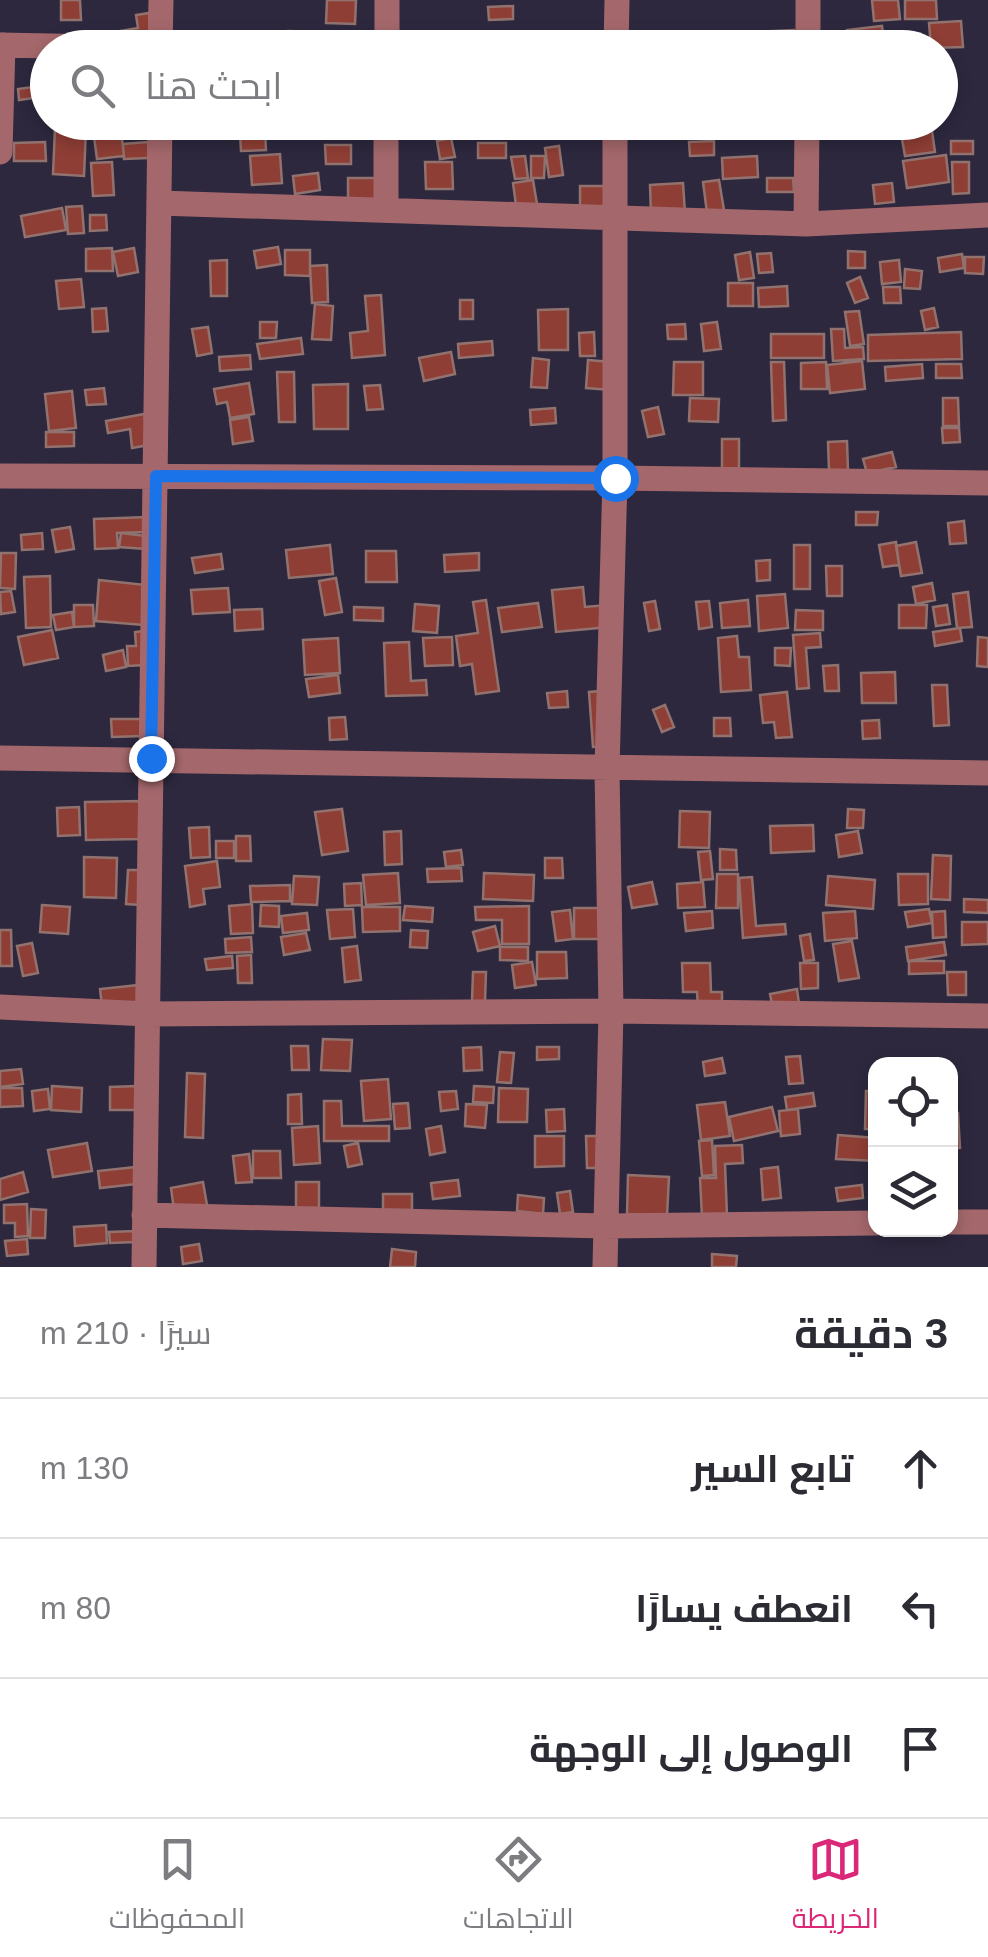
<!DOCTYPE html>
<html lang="ar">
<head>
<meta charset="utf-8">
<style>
  body { margin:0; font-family:Helvetica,Cairo,sans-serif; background:#f2f2f3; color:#2b2b33; direction:rtl }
  .controls { position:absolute; right:30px; bottom:30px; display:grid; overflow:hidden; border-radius:20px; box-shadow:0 5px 15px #0003 }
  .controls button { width:90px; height:90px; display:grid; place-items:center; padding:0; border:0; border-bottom:2px solid #e1e1e2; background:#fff; color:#2b2b33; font:50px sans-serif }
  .stop { position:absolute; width:30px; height:30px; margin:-22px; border:8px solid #1a73e8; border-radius:50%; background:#fff }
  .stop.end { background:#1a73e8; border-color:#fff; box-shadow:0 2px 10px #0008 }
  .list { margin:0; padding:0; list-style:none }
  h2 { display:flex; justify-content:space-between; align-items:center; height:130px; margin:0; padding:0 40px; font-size:42px }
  h2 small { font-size:32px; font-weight:400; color:#7c7c81 }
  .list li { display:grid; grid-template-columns:65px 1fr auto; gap:30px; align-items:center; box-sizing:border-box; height:140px; padding:0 40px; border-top:2px solid #e1e1e2 }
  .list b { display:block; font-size:38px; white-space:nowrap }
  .list em { font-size:32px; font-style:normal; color:#7c7c81 }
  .icon { flex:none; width:55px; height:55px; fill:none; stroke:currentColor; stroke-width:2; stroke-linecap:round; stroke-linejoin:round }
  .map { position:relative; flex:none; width:988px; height:1267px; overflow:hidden; direction:ltr }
  .search { position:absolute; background:#fff; box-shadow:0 5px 15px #0003; left:30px; right:30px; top:30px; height:110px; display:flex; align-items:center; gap:25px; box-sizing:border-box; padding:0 35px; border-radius:55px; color:#7c7c81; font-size:38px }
  .sheet { height:550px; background:#fff }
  nav { display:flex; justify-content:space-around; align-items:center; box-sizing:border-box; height:140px; border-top:2px solid #e1e1e2; background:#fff; font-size:28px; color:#7c7c81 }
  nav a { display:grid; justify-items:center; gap:5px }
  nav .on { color:#db2777 }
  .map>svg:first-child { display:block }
  .building { fill:#8f3e35; stroke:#91726e; stroke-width:2.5 }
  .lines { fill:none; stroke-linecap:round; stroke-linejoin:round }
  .minor { stroke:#a4686c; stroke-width:25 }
  .route { stroke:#1a73e8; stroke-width:12 }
</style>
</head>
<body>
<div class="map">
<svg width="988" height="1267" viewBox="0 0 988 1267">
  <rect width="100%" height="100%" fill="#2d283e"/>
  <path class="building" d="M 61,0 L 80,0 L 81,20 L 61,20 Z
    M 327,0 L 356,0 L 355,24 L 326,23 Z
    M 872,0 L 898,0 L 900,19 L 874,21 Z
    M 905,0 L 936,0 L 937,19 L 905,19 Z
    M 513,6 L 513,19 L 489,20 L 488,7 Z
    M 149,13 L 153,41 L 122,46 L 120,31 L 138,28 L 136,15 Z
    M 961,21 L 963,47 L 931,48 L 929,23 Z
    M 882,26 L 885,48 L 849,48 L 847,30 Z
    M 794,30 L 795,48 L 751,48 L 750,32 Z
    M 288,31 L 317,32 L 317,48 L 288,48 Z
    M 48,85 L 48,96 L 19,100 L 18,89 Z
    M 92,122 L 120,122 L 124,156 L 97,159 Z
    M 447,122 L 479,122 L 480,129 L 450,136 Z
    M 836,122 L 867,122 L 868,135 L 838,137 Z
    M 931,124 L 935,152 L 905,156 L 900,128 Z
    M 55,128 L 86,129 L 84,176 L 53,174 Z
    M 265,132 L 266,150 L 241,151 L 240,134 Z
    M 451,138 L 455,157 L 440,159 L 437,141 Z
    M 714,141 L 714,155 L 690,156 L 689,142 Z
    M 951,141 L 973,141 L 973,154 L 951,154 Z
    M 45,142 L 46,161 L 14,161 L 14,143 Z
    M 148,142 L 149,158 L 124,159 L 123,144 Z
    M 478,143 L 506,143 L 506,158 L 478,158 Z
    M 325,145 L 351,145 L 351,164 L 326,164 Z
    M 559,146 L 563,175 L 549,177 L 545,148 Z
    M 280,154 L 282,183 L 252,185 L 250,156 Z
    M 946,155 L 949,182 L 907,188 L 903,161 Z
    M 525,156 L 528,178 L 515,179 L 511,157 Z
    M 531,156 L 545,156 L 544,178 L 531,178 Z
    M 757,156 L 758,177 L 723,179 L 722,158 Z
    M 112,162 L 114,195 L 93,196 L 91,163 Z
    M 425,162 L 452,162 L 453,189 L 426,189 Z
    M 952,162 L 969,162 L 969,193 L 953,194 Z
    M 318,173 L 320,190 L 295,194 L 293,176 Z
    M 348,178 L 376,178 L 377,210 L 348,211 Z
    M 767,178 L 793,178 L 794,192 L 767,192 Z
    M 533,180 L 538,210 L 517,213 L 513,183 Z
    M 719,180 L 724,210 L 707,213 L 703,182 Z
    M 683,183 L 685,213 L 651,215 L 650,185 Z
    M 892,183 L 894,202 L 875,204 L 873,185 Z
    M 580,186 L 610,186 L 610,213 L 580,213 Z
    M 82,206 L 84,233 L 68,234 L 66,207 Z
    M 62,208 L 66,230 L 25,237 L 21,216 Z
    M 90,215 L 106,215 L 107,230 L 90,231 Z
    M 278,247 L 281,264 L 257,268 L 254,251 Z
    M 112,248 L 113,271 L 86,271 L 86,249 Z
    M 134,248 L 138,272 L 118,276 L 113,252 Z
    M 285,250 L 310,250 L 310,276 L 285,275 Z
    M 848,251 L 865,252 L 865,268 L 848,268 Z
    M 750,252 L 754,278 L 739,280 L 735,255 Z
    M 771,253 L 773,272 L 759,273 L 757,254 Z
    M 962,254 L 964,268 L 940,272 L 938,258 Z
    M 965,257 L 984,257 L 983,274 L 965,273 Z
    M 227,260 L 227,296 L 211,296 L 210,261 Z
    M 899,260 L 901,282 L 882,284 L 880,262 Z
    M 327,265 L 328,302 L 312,303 L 310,266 Z
    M 905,269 L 922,271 L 920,289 L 904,288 Z
    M 860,277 L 868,298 L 855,303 L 847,283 Z
    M 81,279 L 84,307 L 59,309 L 56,281 Z
    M 728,283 L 753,283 L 753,306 L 728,306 Z
    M 787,286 L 788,306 L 759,307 L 758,288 Z
    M 883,287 L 900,287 L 901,303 L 884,303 Z
    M 381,295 L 385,355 L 352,358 L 350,333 L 368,331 L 365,296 Z
    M 460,300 L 473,300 L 473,319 L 460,319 Z
    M 315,304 L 333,306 L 331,340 L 312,339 Z
    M 106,308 L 108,331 L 93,332 L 92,309 Z
    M 934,308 L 938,327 L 925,330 L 921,311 Z
    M 568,309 L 568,350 L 539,350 L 538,310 Z
    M 859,311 L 864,344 L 850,346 L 845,312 Z
    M 260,322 L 277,322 L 276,338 L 260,338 Z
    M 717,322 L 721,349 L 704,351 L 701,324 Z
    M 685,324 L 686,339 L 668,339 L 667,325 Z
    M 208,327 L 212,353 L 197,356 L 192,329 Z
    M 831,329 L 844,329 L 845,348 L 863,347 L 864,359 L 833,361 Z
    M 594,332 L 595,356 L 580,356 L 579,333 Z
    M 961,332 L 962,359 L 868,361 L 868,335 Z
    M 771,334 L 824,334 L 824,358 L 771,358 Z
    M 301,338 L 303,354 L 260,359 L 257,344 Z
    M 492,341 L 493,355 L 459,358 L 458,344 Z
    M 451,352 L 455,374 L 424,381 L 419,358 Z
    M 250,355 L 251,369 L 220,371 L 219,357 Z
    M 533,358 L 549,360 L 547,388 L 531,387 Z
    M 588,360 L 611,362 L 610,390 L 586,388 Z
    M 862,361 L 865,389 L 830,393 L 827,365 Z
    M 674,362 L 703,362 L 703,395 L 673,395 Z
    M 771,362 L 784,362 L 786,420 L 773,421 Z
    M 826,362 L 827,389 L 801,389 L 801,363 Z
    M 922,364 L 923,378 L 886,381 L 885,367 Z
    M 936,364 L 961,364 L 962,378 L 936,378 Z
    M 277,372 L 294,372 L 295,422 L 279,422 Z
    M 249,383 L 254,414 L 230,418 L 227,402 L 217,404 L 214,389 Z
    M 348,384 L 348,429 L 314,429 L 313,385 Z
    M 380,385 L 383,409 L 367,410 L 364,386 Z
    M 104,388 L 106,404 L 87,405 L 85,390 Z
    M 72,391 L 76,428 L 49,431 L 45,394 Z
    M 690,398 L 719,399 L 718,422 L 689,421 Z
    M 943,398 L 958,398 L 959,426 L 943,426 Z
    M 658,407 L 664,434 L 648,437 L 642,411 Z
    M 555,408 L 556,423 L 531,425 L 530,410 Z
    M 144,414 L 149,445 L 132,448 L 130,429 L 108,433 L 106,421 Z
    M 249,417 L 253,441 L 233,444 L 230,420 Z
    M 942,428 L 959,428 L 960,442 L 943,443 Z
    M 46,432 L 74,432 L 74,446 L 46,447 Z
    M 722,439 L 739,439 L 739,468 L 722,469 Z
    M 847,441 L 848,470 L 829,471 L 828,442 Z
    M 892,452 L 896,467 L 867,473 L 863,459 Z
    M 856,512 L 878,512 L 877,525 L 856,525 Z
    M 147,517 L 147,532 L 117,533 L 118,548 L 95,549 L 94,519 Z
    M 964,521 L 966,543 L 950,544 L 948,523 Z
    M 70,527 L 74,549 L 56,552 L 52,530 Z
    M 42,533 L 43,549 L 22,550 L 21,535 Z
    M 121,533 L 146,536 L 145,549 L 119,547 Z
    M 896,542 L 899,565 L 883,567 L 879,545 Z
    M 916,542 L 922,573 L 901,576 L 896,546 Z
    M 330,545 L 333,574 L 289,578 L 286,550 Z
    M 794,545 L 810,545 L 810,589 L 794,589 Z
    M 366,551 L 396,551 L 397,582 L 366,582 Z
    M 1,553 L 16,553 L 15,589 L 0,588 Z
    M 479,553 L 479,570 L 445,572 L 444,555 Z
    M 221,554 L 223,569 L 195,573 L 192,558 Z
    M 770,560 L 770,580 L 757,581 L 756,561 Z
    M 826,566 L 842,566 L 842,596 L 827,596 Z
    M 50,576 L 51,627 L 26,628 L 24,577 Z
    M 336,578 L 342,612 L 325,615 L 319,581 Z
    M 99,580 L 146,585 L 143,625 L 96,621 Z
    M 932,583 L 935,600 L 916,604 L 913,587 Z
    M 583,587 L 585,607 L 607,605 L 609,627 L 556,632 L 552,590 Z
    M 228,588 L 230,612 L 193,614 L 191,590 Z
    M 11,591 L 15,612 L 1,614 L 0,592 Z
    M 968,592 L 972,627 L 957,628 L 953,594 Z
    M 785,594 L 788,628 L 759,631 L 757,596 Z
    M 486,600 L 499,691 L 476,694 L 472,664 L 460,666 L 456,636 L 478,633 L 473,602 Z
    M 748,600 L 750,626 L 722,628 L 720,603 Z
    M 655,601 L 660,629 L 649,631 L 644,603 Z
    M 709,601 L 712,627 L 699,629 L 696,602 Z
    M 538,603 L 542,627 L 502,632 L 498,608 Z
    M 415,604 L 439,606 L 437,633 L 413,631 Z
    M 74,605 L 93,605 L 94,626 L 74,627 Z
    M 899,605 L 927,605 L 926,628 L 899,628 Z
    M 947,605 L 950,624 L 936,626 L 933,607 Z
    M 354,607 L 383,608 L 383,621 L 354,620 Z
    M 262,609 L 263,629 L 235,631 L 234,610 Z
    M 796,610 L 823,611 L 823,630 L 795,630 Z
    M 72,612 L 74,627 L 56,630 L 53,615 Z
    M 960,628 L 962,641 L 935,646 L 933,632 Z
    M 52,630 L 58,658 L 24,665 L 18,637 Z
    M 144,631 L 145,665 L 128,666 L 127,646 L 136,646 L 135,632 Z
    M 820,633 L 821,647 L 806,648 L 809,688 L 797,689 L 793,635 Z
    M 737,636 L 739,657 L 749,657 L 751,690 L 721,692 L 718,638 Z
    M 452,637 L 453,665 L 425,666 L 423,638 Z
    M 978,637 L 988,638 L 988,667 L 977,666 Z
    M 338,638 L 340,673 L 305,675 L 303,640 Z
    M 409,642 L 411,681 L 426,680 L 427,695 L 386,696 L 384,643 Z
    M 775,648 L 791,648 L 790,666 L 775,665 Z
    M 123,650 L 126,667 L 106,671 L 103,655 Z
    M 838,665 L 839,691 L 825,691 L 823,666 Z
    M 895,672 L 896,703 L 862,703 L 861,673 Z
    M 338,675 L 340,693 L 309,697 L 306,679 Z
    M 932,685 L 947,685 L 949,725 L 934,726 Z
    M 614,690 L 618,746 L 593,747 L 589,692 Z
    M 567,691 L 568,707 L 549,708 L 547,693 Z
    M 787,692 L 792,737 L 776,738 L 774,722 L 763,723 L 760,695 Z
    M 665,705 L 674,727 L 662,732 L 653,710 Z
    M 345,717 L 347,739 L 330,740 L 329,718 Z
    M 714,718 L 730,718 L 731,736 L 714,736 Z
    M 111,719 L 142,719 L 143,736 L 112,737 Z
    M 879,720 L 880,738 L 863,739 L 862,721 Z
    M 141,801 L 141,839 L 86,840 L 85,802 Z
    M 79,807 L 80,835 L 58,836 L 57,808 Z
    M 342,809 L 348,851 L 322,855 L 315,812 Z
    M 848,809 L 864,810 L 863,828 L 847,828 Z
    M 680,811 L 710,812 L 709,848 L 679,847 Z
    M 813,825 L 814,851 L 771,853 L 770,826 Z
    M 209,827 L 210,857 L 191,858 L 189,828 Z
    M 401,831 L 402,864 L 385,865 L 384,832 Z
    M 858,831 L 862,853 L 839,857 L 836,835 Z
    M 236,836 L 250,836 L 251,861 L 236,861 Z
    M 216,841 L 234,841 L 234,858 L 216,858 Z
    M 720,849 L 736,850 L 737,870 L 720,870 Z
    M 461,850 L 463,865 L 446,867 L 444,852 Z
    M 710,851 L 713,879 L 701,880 L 698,852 Z
    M 933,855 L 951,856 L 950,900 L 931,899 Z
    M 84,857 L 117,858 L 116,898 L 84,897 Z
    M 545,858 L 562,858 L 563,878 L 545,878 Z
    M 217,861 L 220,887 L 203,889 L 205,904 L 190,907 L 185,866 Z
    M 461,868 L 462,881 L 428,882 L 427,869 Z
    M 128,870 L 142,870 L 140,905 L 126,904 Z
    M 398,873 L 400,903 L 366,905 L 363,875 Z
    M 484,873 L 534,875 L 533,901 L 483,899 Z
    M 717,874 L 738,874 L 738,908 L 716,908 Z
    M 898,874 L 928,874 L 928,904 L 899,905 Z
    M 294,876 L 319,877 L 317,905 L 292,904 Z
    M 828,876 L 875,880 L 873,909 L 826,905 Z
    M 752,877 L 756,926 L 785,924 L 786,934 L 743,938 L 739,878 Z
    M 652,882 L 657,904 L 632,908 L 628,887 Z
    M 703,882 L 705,907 L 678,908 L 677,884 Z
    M 361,883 L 362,905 L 345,906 L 344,884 Z
    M 290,885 L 290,901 L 251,902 L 250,886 Z
    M 964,899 L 988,900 L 988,913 L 964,912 Z
    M 252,904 L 253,933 L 231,934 L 229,906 Z
    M 42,905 L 70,907 L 68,934 L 40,932 Z
    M 261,905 L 279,906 L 279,927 L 260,926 Z
    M 405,906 L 433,908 L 432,922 L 403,920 Z
    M 529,906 L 529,944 L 502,944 L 502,920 L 476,920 L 475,907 Z
    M 362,907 L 400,907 L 400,931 L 363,932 Z
    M 574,908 L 604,908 L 604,939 L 574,939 Z
    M 353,909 L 355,937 L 330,939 L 327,910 Z
    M 929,909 L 932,923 L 908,927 L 905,912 Z
    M 570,910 L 573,939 L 556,941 L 552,912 Z
    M 712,911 L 713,928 L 686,931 L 684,913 Z
    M 855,911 L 857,938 L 825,941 L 823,913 Z
    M 945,911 L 946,937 L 933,938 L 932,912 Z
    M 307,913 L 309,930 L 283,933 L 281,916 Z
    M 962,922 L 988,922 L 988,944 L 962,945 Z
    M 495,926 L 500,946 L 478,951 L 473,932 Z
    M 0,930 L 11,930 L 12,966 L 0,966 Z
    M 411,930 L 428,931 L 427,948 L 410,947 Z
    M 306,933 L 310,950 L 284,955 L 281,937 Z
    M 810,934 L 814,960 L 804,961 L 800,936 Z
    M 251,937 L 252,952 L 226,953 L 225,939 Z
    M 852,941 L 859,978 L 839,981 L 833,944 Z
    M 944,942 L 946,955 L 908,961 L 906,947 Z
    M 32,943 L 38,973 L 23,976 L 17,946 Z
    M 357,946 L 361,980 L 345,982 L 342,948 Z
    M 500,947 L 528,947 L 528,961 L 500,960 Z
    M 537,952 L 566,952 L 567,978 L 537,979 Z
    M 251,955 L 252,983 L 238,983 L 237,956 Z
    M 232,956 L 233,968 L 207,970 L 205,959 Z
    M 909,961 L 944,961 L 944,973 L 909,974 Z
    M 532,962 L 536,985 L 515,988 L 512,965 Z
    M 682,963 L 710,963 L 711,992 L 722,992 L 722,1008 L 698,1008 L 697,992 L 683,992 Z
    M 800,963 L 818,963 L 818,988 L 801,989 Z
    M 473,972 L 486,972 L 485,1002 L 472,1001 Z
    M 947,972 L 966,972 L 966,995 L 948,995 Z
    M 139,985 L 140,1002 L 102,1006 L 100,989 Z
    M 797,989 L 799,1004 L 773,1009 L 770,994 Z
    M 323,1039 L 352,1040 L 350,1071 L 321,1070 Z
    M 291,1046 L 308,1046 L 309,1070 L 292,1070 Z
    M 481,1047 L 482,1070 L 464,1071 L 463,1048 Z
    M 537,1047 L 559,1047 L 559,1059 L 537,1060 Z
    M 500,1052 L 514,1053 L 511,1083 L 497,1082 Z
    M 800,1056 L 803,1083 L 789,1084 L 786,1057 Z
    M 722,1058 L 725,1073 L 705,1076 L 703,1062 Z
    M 21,1069 L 23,1084 L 0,1087 L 0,1071 Z
    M 187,1073 L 205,1074 L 203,1138 L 185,1137 Z
    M 388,1079 L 391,1119 L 364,1121 L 361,1081 Z
    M 52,1086 L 82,1088 L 81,1112 L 51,1110 Z
    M 137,1086 L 138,1110 L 110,1110 L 110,1087 Z
    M 474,1086 L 494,1087 L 493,1103 L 473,1102 Z
    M 0,1088 L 22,1088 L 23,1106 L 0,1107 Z
    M 499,1088 L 528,1089 L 527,1122 L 498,1122 Z
    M 48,1089 L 50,1109 L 34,1111 L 32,1091 Z
    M 456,1091 L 458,1109 L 441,1111 L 439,1092 Z
    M 866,1091 L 876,1091 L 876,1129 L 865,1129 Z
    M 813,1093 L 815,1106 L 787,1110 L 785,1097 Z
    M 301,1094 L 302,1124 L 288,1124 L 288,1095 Z
    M 324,1101 L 341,1101 L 342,1126 L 389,1126 L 389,1141 L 324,1141 Z
    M 725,1102 L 730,1136 L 701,1140 L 697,1105 Z
    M 408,1103 L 410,1128 L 395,1129 L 393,1104 Z
    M 466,1104 L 487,1105 L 485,1128 L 465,1126 Z
    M 772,1107 L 778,1131 L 734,1141 L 729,1117 Z
    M 564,1109 L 565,1131 L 547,1132 L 546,1110 Z
    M 798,1109 L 800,1134 L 781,1136 L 779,1111 Z
    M 950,1113 L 958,1113 L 960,1148 L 950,1149 Z
    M 318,1126 L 320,1163 L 294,1165 L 292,1128 Z
    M 441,1126 L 445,1152 L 430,1155 L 426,1129 Z
    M 838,1135 L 876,1138 L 876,1161 L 836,1159 Z
    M 535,1136 L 564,1136 L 564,1166 L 535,1167 Z
    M 586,1136 L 601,1136 L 602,1168 L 587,1168 Z
    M 712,1140 L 714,1175 L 702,1176 L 699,1141 Z
    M 87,1143 L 92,1171 L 53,1177 L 48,1150 Z
    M 358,1143 L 362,1164 L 348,1167 L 344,1146 Z
    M 742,1145 L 743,1163 L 725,1164 L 727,1216 L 702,1217 L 700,1178 L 716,1178 L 715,1146 Z
    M 253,1151 L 280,1151 L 281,1178 L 253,1178 Z
    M 249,1154 L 252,1182 L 236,1183 L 233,1156 Z
    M 136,1167 L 137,1184 L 100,1188 L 98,1171 Z
    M 778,1167 L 781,1198 L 763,1200 L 761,1169 Z
    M 23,1172 L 28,1192 L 0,1200 L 0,1179 Z
    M 628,1175 L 669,1177 L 667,1216 L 627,1214 Z
    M 458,1180 L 460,1196 L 433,1199 L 431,1183 Z
    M 203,1182 L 207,1205 L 174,1210 L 171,1188 Z
    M 296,1182 L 319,1182 L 319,1209 L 296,1209 Z
    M 862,1185 L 863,1198 L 838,1201 L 836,1188 Z
    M 570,1191 L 573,1212 L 560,1214 L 557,1193 Z
    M 383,1194 L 412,1194 L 412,1210 L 383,1210 Z
    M 518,1195 L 544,1198 L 543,1214 L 517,1211 Z
    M 27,1204 L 28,1236 L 15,1237 L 15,1223 L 4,1223 L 4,1205 Z
    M 31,1209 L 46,1210 L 45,1238 L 30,1238 Z
    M 106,1225 L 107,1243 L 75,1246 L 74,1227 Z
    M 135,1231 L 135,1242 L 110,1243 L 109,1232 Z
    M 27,1239 L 28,1254 L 7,1256 L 5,1241 Z
    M 199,1244 L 202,1261 L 183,1264 L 181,1247 Z
    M 392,1249 L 416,1252 L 415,1267 L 390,1267 Z
    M 712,1254 L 737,1256 L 736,1267 L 712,1267 Z"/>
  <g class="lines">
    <path class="minor" d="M 0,45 L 154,48
      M 160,48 L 161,0
      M 387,48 L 387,0
      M 616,48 L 617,0
      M 808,48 L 808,0
      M 0,152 L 3,45
      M 159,203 L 806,224 L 988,215
      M 386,210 L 386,122
      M 806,224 L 807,122
      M 0,476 L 615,478 L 988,483
      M 0,758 L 988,773
      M 0,1007 L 148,1014 L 611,1011 L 988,1016
      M 144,1215 L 606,1226 L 876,1223
      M 950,1222 L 988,1222
      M 144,1267 L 160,122
      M 605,1267 L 611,1011 L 607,769 L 615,478 L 615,122"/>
  </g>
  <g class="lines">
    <path class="route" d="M 151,758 L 156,476 L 615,478"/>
  </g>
</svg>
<div class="controls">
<button><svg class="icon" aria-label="locate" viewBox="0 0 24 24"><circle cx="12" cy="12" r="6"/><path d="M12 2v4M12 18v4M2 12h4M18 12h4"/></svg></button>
<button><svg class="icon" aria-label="layers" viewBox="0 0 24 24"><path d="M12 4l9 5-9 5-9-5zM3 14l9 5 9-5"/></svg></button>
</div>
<div class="stop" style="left:615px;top:478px"></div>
<div class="stop end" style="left:151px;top:758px"></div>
<div class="search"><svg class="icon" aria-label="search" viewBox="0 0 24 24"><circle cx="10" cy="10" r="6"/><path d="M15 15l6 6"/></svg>ابحث هنا</div>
</div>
<section class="sheet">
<h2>3 دقيقة<small>سيرًا · 210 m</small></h2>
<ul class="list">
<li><svg class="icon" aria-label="ahead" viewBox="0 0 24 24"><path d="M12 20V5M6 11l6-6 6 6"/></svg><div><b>تابع السير</b></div><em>130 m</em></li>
<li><svg class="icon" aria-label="left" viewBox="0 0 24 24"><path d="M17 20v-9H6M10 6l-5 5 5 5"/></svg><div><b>انعطف يسارًا</b></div><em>80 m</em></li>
<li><svg class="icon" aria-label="arrive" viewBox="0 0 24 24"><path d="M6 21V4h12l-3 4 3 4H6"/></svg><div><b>الوصول إلى الوجهة</b></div></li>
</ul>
</section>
<nav>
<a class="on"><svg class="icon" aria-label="map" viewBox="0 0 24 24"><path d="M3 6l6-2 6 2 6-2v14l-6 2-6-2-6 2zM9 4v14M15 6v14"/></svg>الخريطة</a>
<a><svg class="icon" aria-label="directions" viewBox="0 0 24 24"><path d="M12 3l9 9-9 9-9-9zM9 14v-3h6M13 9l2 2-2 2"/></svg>الاتجاهات</a>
<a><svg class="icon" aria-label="saved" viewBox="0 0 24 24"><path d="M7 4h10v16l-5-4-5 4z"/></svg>المحفوظات</a>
</nav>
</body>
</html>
